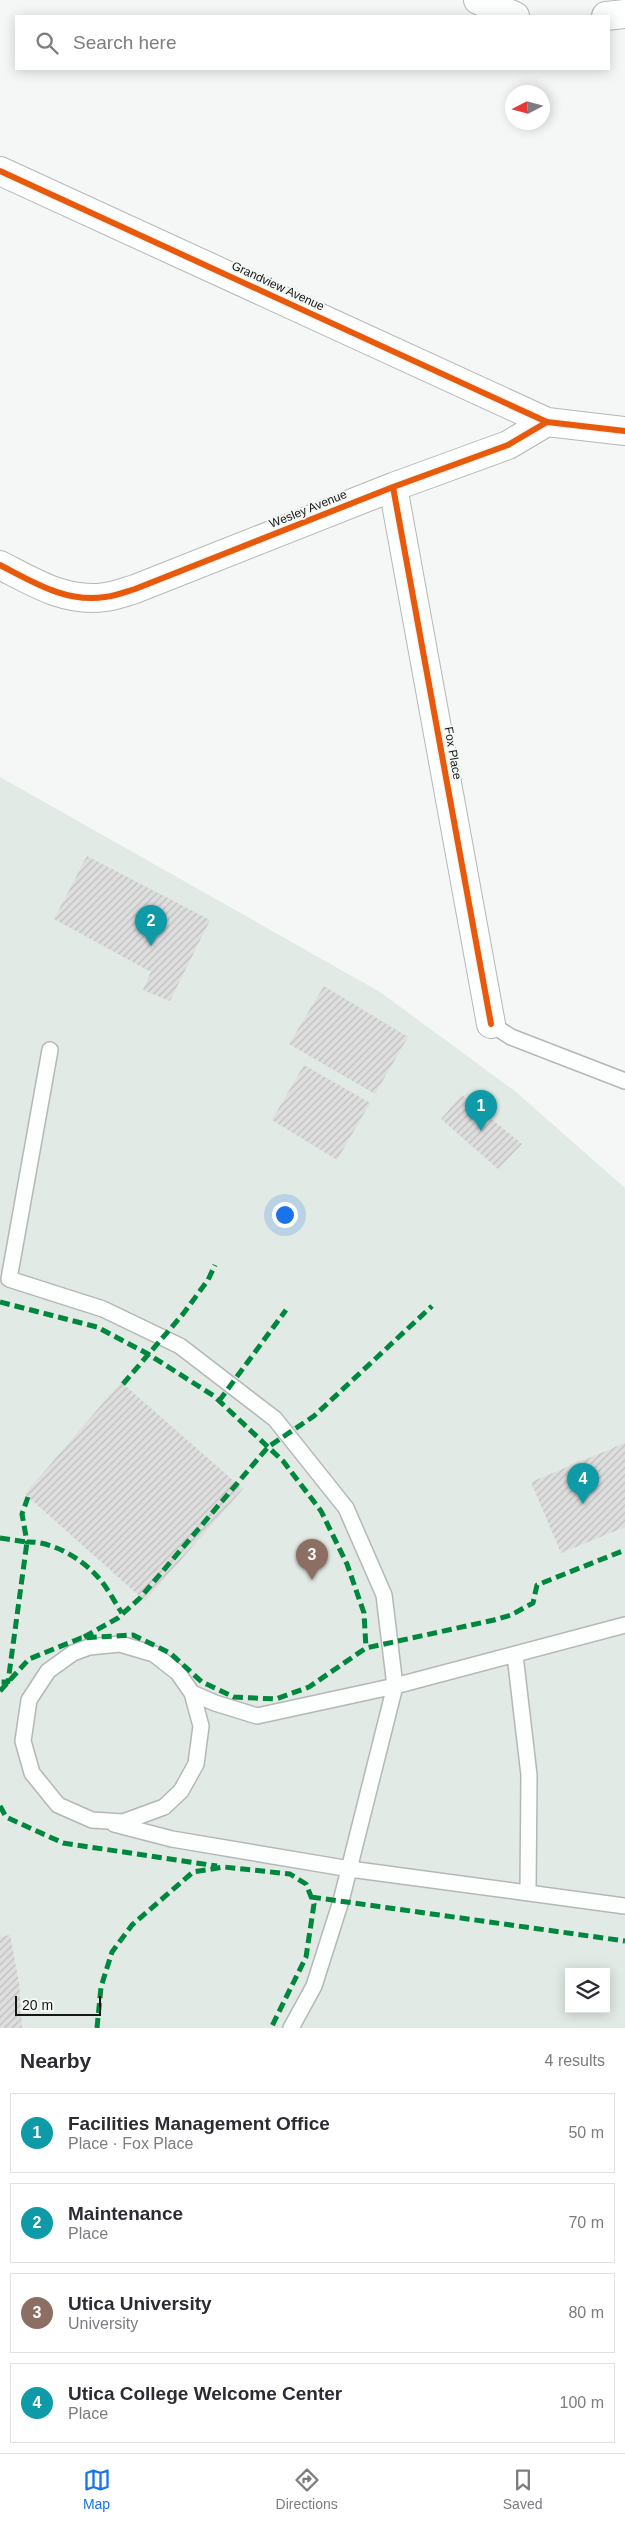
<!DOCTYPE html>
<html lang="en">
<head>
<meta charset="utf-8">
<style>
  body { margin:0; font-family:Arial,sans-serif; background:#f7f7f7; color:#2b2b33 }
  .controls { position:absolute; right:15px; bottom:15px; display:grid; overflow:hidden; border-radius:0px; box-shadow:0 2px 12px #0003 }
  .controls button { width:45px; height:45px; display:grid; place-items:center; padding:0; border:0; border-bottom:1px solid #e1e1e2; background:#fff; color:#2b2b33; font:25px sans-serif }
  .compass { position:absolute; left:505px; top:85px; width:45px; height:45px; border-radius:50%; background:#fff; box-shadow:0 2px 12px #0003; rotate:264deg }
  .scale { position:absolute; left:15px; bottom:12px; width:86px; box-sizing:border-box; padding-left:5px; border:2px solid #151716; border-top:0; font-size:14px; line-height:18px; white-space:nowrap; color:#151716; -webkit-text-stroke:4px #f3f8f4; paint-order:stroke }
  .you { position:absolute; left:284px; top:1214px; width:18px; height:18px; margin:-12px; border:4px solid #fff; border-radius:50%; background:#1a73e8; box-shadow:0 0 0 8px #1a73e833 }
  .badge { display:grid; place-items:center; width:32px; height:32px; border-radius:50%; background:#1a73e8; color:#fff; font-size:16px; font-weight:700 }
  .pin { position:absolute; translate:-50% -41px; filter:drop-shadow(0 1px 2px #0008) }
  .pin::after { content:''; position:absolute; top:26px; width:18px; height:15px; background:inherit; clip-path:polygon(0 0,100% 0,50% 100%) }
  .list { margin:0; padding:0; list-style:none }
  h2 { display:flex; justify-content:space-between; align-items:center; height:65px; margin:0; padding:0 20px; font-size:21px }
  h2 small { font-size:16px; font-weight:400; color:#7c7c81 }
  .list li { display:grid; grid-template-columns:32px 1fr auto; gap:15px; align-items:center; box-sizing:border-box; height:80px; margin:0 10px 10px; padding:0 10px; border:1px solid #e1e1e2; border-radius:0px }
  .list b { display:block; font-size:19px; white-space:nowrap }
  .list p { margin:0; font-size:16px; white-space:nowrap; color:#7c7c81 }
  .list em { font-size:16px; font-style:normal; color:#7c7c81 }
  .icon { flex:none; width:28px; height:28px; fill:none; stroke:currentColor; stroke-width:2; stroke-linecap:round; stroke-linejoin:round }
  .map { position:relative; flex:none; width:625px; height:2028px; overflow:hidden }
  .search { position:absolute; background:#fff; box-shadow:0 2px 12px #0003; left:15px; right:15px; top:15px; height:55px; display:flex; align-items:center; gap:12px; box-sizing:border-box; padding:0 18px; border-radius:0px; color:#7c7c81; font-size:19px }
  .sheet { height:425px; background:#fff }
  nav { display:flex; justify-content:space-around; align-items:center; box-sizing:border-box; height:70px; border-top:1px solid #e1e1e2; background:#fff; font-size:14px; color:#7c7c81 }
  nav a { display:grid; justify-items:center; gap:2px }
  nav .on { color:#1a73e8 }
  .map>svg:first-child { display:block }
  .built { fill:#e1eae4; fill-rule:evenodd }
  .building { fill:url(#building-hatch) }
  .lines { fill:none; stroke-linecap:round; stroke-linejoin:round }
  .lane-casing { stroke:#b5b7b5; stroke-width:18 }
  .street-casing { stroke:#b5b7b5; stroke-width:30 }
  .lane { stroke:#fdfefe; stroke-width:15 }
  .street { stroke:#fdfefe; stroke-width:28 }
  .quiet { stroke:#00873e; stroke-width:5; stroke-dasharray:10 5; stroke-linecap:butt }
  .cycleway-casing { stroke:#f3f8f4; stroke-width:9 }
  .cycleway { stroke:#e8590c; stroke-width:6 }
  .labels { text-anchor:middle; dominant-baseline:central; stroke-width:4; stroke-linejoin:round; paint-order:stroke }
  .street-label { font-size:12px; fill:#151716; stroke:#f3f8f4 }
</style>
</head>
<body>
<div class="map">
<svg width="625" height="2028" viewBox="0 0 625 2028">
  <defs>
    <pattern id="building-hatch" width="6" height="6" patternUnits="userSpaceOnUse" patternTransform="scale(1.25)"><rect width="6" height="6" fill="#dedede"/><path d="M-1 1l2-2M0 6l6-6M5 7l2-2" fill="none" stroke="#bebebe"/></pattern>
  </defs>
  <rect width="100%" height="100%" fill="#f4f7f5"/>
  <path class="built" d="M 0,777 L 380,992 L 516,1092 L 625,1188 L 625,2028 L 0,2028 ZM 569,1972 L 606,1972 L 606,2009 L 569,2009 Z"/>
  <path class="building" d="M 87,856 L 210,920 L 170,1001 L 143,990 L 151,972 L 54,919 Z
    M 324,986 L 408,1037 L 375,1094 L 289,1044 Z
    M 304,1065 L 370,1103 L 337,1160 L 272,1120 Z
    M 462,1095 L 522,1144 L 498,1169 L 441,1119 Z
    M 121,1382 L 243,1489 L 145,1601 L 25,1494 Z
    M 625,1443 L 625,1527 L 561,1553 L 531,1482 Z
    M 10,1935 L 19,1983 L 22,2028 L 0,2028 L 0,1937 Z"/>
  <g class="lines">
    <defs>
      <path id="lane" d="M 491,1024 L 511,1037 L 625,1081
        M 50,1050 L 9,1279 L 103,1309 L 180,1346 L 275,1419 L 346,1508 L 384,1595 L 395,1686 L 341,1901 L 314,1986 L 291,2028
        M 515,1655 L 529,1775 L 528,1893
        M 192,1693 L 201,1726 L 196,1764 L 181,1791 L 164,1807 L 123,1822 L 92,1820 L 58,1805 L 32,1773 L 23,1741 L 29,1700 L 48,1671 L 73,1653 L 89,1647 L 120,1644 L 154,1654 L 178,1673 L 192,1693 L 215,1703 L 257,1716 L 395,1686 L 625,1625
        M 114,1824 L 172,1839 L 350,1869 L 625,1906"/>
      <path id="street" d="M 478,0 L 515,16
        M 606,16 L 625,14
        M 0,171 L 547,422
        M 393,487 L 491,1024
        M 0,565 C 33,582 66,603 105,597 C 115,596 125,592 135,589 L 393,487 L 508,445 L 547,422 L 625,431"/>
    </defs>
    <use href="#lane" class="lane-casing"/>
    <use href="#street" class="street-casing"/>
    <use href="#lane" class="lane"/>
    <use href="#street" class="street"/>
    <path class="quiet" d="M 0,1302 L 97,1327 L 148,1354 L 214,1396 L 268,1447 L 283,1461 L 321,1511 L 347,1564 L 364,1613 L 366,1648
      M 123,1384 L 183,1314 L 208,1280 L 215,1265
      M 219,1401 L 286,1310
      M 28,1497 L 22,1514 L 27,1542 C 51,1541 79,1557 96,1575 C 106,1585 114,1601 122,1613
      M 0,1538 L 27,1542 L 8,1682 L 0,1682
      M 84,1637 L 118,1618 L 140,1598 L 268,1447 L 314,1416 L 432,1306
      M 0,1691 L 29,1659 L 81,1638 L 133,1635 L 170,1653 L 202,1682 L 234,1697 L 276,1699 L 309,1687 L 366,1648 L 494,1620 L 511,1615 L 533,1603 L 537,1585 L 625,1550
      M 0,1806 L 6,1817 L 63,1843 L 217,1866
      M 311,1897 L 625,1941
      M 97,2028 L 101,1987 L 112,1952 L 132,1925 L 193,1872 L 224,1867 L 290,1874 L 306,1884 L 314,1904 L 306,1957 L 271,2028"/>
    <defs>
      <path id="cycleway" d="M 0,171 L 547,422
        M 393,487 L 491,1024
        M 0,565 C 33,582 66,603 105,597 C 115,596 125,592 135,589 L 393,487 L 508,445 L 547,422 L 625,431"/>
    </defs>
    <use href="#cycleway" class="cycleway-casing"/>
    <use href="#cycleway" class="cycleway"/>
  </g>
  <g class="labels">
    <g class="street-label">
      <text transform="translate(278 286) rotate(25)">Grandview Avenue</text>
      <text transform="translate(308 509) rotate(-22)">Wesley Avenue</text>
      <text transform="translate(453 753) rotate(80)">Fox Place</text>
    </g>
  </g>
</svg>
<div class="controls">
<button><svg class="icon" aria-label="layers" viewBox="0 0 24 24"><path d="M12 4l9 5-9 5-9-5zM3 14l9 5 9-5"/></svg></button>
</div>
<svg class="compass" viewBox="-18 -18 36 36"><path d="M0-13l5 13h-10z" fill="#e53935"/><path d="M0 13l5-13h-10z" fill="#7c7c81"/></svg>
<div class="scale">20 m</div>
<div class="you"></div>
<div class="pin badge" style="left:481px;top:1131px;background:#0f9aa8">1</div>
<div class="pin badge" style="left:151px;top:946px;background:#0f9aa8">2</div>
<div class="pin badge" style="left:312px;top:1580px;background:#8d6e63">3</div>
<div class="pin badge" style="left:583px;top:1504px;background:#0f9aa8">4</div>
<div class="search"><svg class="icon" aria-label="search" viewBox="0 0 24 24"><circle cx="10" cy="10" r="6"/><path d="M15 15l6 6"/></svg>Search here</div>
</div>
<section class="sheet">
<h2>Nearby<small>4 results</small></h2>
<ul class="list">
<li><span class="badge" style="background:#0f9aa8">1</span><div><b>Facilities Management Office</b><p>Place · Fox Place</p></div><em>50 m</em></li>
<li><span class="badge" style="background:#0f9aa8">2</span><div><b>Maintenance</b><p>Place</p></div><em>70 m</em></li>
<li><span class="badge" style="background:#8d6e63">3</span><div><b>Utica University</b><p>University</p></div><em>80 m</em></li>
<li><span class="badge" style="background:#0f9aa8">4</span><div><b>Utica College Welcome Center</b><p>Place</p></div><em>100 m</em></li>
</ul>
</section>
<nav>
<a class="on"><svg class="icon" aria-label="map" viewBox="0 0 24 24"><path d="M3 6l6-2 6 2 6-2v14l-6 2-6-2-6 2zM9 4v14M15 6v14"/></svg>Map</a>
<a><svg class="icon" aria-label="directions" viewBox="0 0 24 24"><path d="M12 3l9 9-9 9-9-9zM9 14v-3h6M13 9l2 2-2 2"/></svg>Directions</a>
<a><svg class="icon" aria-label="saved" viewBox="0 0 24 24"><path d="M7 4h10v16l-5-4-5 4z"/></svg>Saved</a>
</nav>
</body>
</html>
